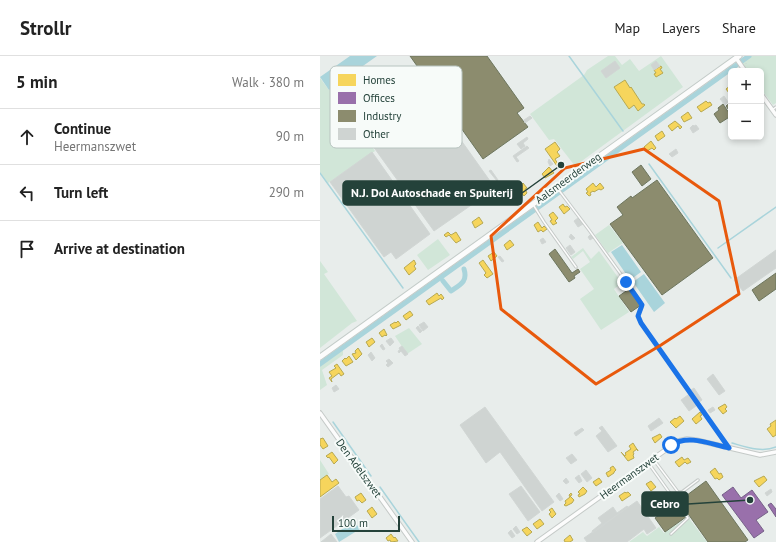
<!DOCTYPE html>
<html lang="en">
<head>
<meta charset="utf-8">
<style>
  body { margin:0; font-family:"PT Sans",sans-serif; background:#f6f6f6; color:#222 }
  .controls { position:absolute; right:12px; top:12px; display:grid; overflow:hidden; border-radius:6px; box-shadow:0 2px 6px #0003 }
  .controls button { width:36px; height:36px; display:grid; place-items:center; padding:0; border:0; border-bottom:1px solid #e0e0e0; background:#fff; color:#222; font:20px sans-serif }
  .scale { position:absolute; left:12px; bottom:10px; width:68px; box-sizing:border-box; padding-left:4px; border:2px solid #24423a; border-top:0; font-size:11px; line-height:14px; white-space:nowrap; color:#24423a; -webkit-text-stroke:3px #f7fbf9; paint-order:stroke }
  .stop { position:absolute; width:12px; height:12px; margin:-9px; border:3px solid #1a73e8; border-radius:50%; background:#fff }
  .stop.end { background:#1a73e8; border-color:#fff; box-shadow:0 1px 4px #0008 }
  .list { margin:0; padding:0; list-style:none }
  h2 { display:flex; justify-content:space-between; align-items:center; height:52px; margin:0; padding:0 16px; font-size:17px }
  h2 small { font-size:13px; font-weight:400; color:#767676 }
  .list li { display:grid; grid-template-columns:26px 1fr auto; gap:12px; align-items:center; box-sizing:border-box; height:56px; padding:0 16px; border-top:1px solid #e0e0e0 }
  .list b { display:block; font-size:15px; white-space:nowrap }
  .list p { margin:0; font-size:13px; white-space:nowrap; color:#767676 }
  .list em { font-size:13px; font-style:normal; color:#767676 }
  .icon { flex:none; width:22px; height:22px; fill:none; stroke:currentColor; stroke-width:2; stroke-linecap:round; stroke-linejoin:round }
  .map { position:relative; flex:none; width:456px; height:486px; overflow:hidden }
  header { display:flex; align-items:center; gap:24px; box-sizing:border-box; height:56px; padding:0 20px; background:#fff; border-bottom:1px solid #e0e0e0 }
  header strong { font-size:19px }
  nav { display:flex; gap:22px; margin-inline-start:auto; font-size:14px }
  main { display:flex }
  aside { flex:1; background:#fff }
  .map>svg:first-child { display:block }
  .green { fill:#d1e6d8 }
  .water { fill:#a9d4db }
  .homes { fill:#f6d55c; stroke:#b7a952 }
  .offices { fill:#9970ab; stroke:#766289 }
  .industry { fill:#8c8c6e; stroke:#6d765e }
  .lines { fill:none; stroke-linecap:round; stroke-linejoin:round }
  .stream { stroke:#a9d4db; stroke-width:1.5 }
  .canal { stroke:#a9d4db; stroke-width:5 }
  .building { fill:#cfd4d2; stroke:#d1d6d4 }
  .lane-casing { stroke:#c5cac8; stroke-width:3.5 }
  .street-casing { stroke:#c5cac8; stroke-width:5.5 }
  .secondary-casing { stroke:#c3cbc8; stroke-width:7 }
  .path { stroke:#c3ccca; stroke-width:1; stroke-dasharray:2 3; stroke-linecap:butt }
  .lane { stroke:#fcfcfc; stroke-width:1.5 }
  .street { stroke:#fcfcfc; stroke-width:3.5 }
  .secondary { stroke:#fcfcfc; stroke-width:5 }
  .route { stroke:#1a73e8; stroke-width:5 }
  .marked { fill:none; stroke:#e8590c; stroke-width:3; stroke-linejoin:round }
  .labels { text-anchor:middle; dominant-baseline:central; stroke-width:4; stroke-linejoin:round; paint-order:stroke }
  .street-label { font-size:11px; fill:#24423a; stroke:#f7fbf9 }
  .key { fill:#f7fbf9; stroke:#b8c4c0; stroke-width:1 }
  .key-label { font-size:11px; fill:#24423a }
  .leader { fill:none; stroke:#24423a; stroke-width:1.5 }
  .callout-dot { fill:#24423a; stroke:#f7fbf9; stroke-width:1.5 }
  .callout { fill:#24423a; stroke:#24423a; stroke-width:1.5 }
  .callout-label { font-size:12px; text-anchor:middle; font-weight:bold; fill:#fff }
</style>
</head>
<body>
<header>
<strong>Strollr</strong>
<nav><a>Map</a><a>Layers</a><a>Share</a></nav>
</header>
<main>
<aside>
<h2>5 min<small>Walk · 380 m</small></h2>
<ul class="list">
<li><svg class="icon" aria-label="ahead" viewBox="0 0 24 24"><path d="M12 20V5M6 11l6-6 6 6"/></svg><div><b>Continue</b><p>Heermanszwet</p></div><em>90 m</em></li>
<li><svg class="icon" aria-label="left" viewBox="0 0 24 24"><path d="M17 20v-9H6M10 6l-5 5 5 5"/></svg><div><b>Turn left</b></div><em>290 m</em></li>
<li><svg class="icon" aria-label="arrive" viewBox="0 0 24 24"><path d="M6 21V4h12l-3 4 3 4H6"/></svg><div><b>Arrive at destination</b></div></li>
</ul>
</aside>
<div class="map">
<svg width="456" height="486" viewBox="0 0 456 486">
  <rect width="100%" height="100%" fill="#e8edeb"/>
  <path class="green" d="M 288,0 L 295,0 L 302,9 L 310,3 L 319,15 L 341,0 L 363,31 L 255,110 L 234,83 L 229,84 L 210,58 L 264,19 L 267,14 Z
    M 426,0 L 456,0 L 456,47 L 453,49 L 441,33 L 441,15 L 428,15 L 420,4 Z
    M 0,22 L 9,34 L 11,33 L 55,95 L 8,127 L 0,116 Z
    M 289,169 L 303,187 L 288,197 L 275,179 Z
    M 118,183 L 130,199 L 108,214 L 97,199 Z
    M 263,192 L 271,203 L 279,195 L 302,227 L 294,233 L 309,256 L 281,274 L 260,243 L 274,233 L 260,213 L 270,206 L 263,195 L 253,203 L 251,201 Z
    M 0,205 L 8,216 L 4,218 L 37,265 L 32,267 L 0,292 Z
    M 89,272 L 102,288 L 87,298 L 75,280 Z
    M 23,294 L 23,299 L 2,314 L 7,329 L 0,334 L 0,310 Z
    M 0,404 L 9,418 L 0,424 Z
    M 368,461 L 387,486 L 309,486 L 323,476 L 327,480 L 339,471 L 344,477 Z"/>
  <path class="water" d="M 30,0 L 57,0 L 9,34 L 0,21 Z
    M 302,189 L 321,216 L 310,224 L 291,196 Z
    M 324,218 L 345,247 L 334,256 L 313,226 Z
    M 34,465 L 40,473 L 19,486 L 15,478 Z"/>
  <path class="homes" d="M 341,10 L 342,12 L 340,13 L 343,17 L 336,21 L 334,18 L 336,17 L 334,14 Z
    M 305,24 L 310,32 L 311,31 L 322,48 L 324,48 L 325,49 L 318,55 L 314,49 L 309,53 L 294,31 Z
    M 411,29 L 411,35 L 409,37 L 406,33 Z
    M 386,45 L 388,47 L 390,46 L 392,49 L 381,56 L 377,51 Z
    M 368,56 L 372,62 L 364,66 L 361,61 Z
    M 355,65 L 362,71 L 360,73 L 358,70 L 352,75 L 348,70 Z
    M 342,75 L 345,80 L 338,85 L 335,80 Z
    M 331,85 L 336,92 L 334,94 L 332,92 L 327,95 L 324,91 Z
    M 235,86 L 240,93 L 237,96 L 240,100 L 235,103 L 238,108 L 241,106 L 245,112 L 242,114 L 238,109 L 237,110 L 225,93 Z
    M 229,111 L 234,117 L 225,122 L 222,118 Z
    M 203,127 L 207,132 L 205,133 L 207,137 L 204,140 L 198,133 Z
    M 273,127 L 276,131 L 280,127 L 284,132 L 281,134 L 279,133 L 274,136 L 273,135 L 270,137 L 271,139 L 269,140 L 266,137 L 268,136 L 266,133 Z
    M 243,148 L 245,151 L 247,150 L 250,153 L 244,158 L 239,151 Z
    M 233,156 L 238,162 L 235,165 L 237,167 L 233,169 L 230,165 L 232,164 L 229,159 Z
    M 159,161 L 163,167 L 155,172 L 152,166 Z
    M 218,166 L 222,172 L 224,170 L 227,173 L 223,176 L 221,174 L 218,176 L 214,169 Z
    M 128,176 L 131,179 L 136,176 L 141,184 L 136,187 L 129,179 L 126,181 L 124,179 Z
    M 190,184 L 194,189 L 187,194 L 184,189 Z
    M 174,196 L 177,200 L 171,205 L 168,200 Z
    M 94,204 L 96,208 L 94,210 L 96,213 L 89,219 L 84,212 Z
    M 163,204 L 173,218 L 167,222 L 164,219 L 166,217 L 159,207 Z
    M 117,237 L 119,240 L 121,238 L 124,242 L 122,244 L 121,242 L 109,249 L 106,245 Z
    M 90,255 L 93,259 L 86,264 L 83,260 Z
    M 78,265 L 81,269 L 73,273 L 70,269 L 75,266 L 76,267 Z
    M 64,273 L 67,279 L 66,280 L 65,279 L 62,281 L 59,277 Z
    M 52,282 L 55,286 L 49,291 L 46,286 Z
    M 38,292 L 42,298 L 36,304 L 32,298 L 36,297 L 35,295 Z
    M 29,300 L 33,306 L 26,310 L 22,305 L 25,302 L 26,303 Z
    M 17,308 L 24,318 L 21,320 L 19,317 L 11,323 L 12,326 L 9,322 L 12,320 L 9,316 L 16,312 L 14,310 Z
    M 405,348 L 407,351 L 405,353 L 407,355 L 403,358 L 398,352 Z
    M 380,356 L 382,359 L 380,360 L 382,363 L 376,368 L 372,363 Z
    M 360,360 L 364,365 L 356,372 L 350,366 L 355,362 L 356,363 Z
    M 456,364 L 456,379 L 453,381 L 447,373 L 451,370 L 450,368 Z
    M 340,378 L 342,381 L 335,387 L 332,382 Z
    M 3,382 L 8,390 L 3,393 L 0,389 L 0,383 Z
    M 313,387 L 318,395 L 317,393 L 313,396 L 314,398 L 313,399 L 314,402 L 308,405 L 301,396 L 305,400 L 306,398 L 305,397 L 311,393 L 309,390 Z
    M 12,396 L 18,404 L 14,408 L 9,401 L 8,402 L 6,400 Z
    M 362,401 L 364,404 L 368,402 L 371,406 L 367,408 L 365,406 L 359,411 L 355,406 Z
    M 293,410 L 296,414 L 294,416 L 294,417 L 288,421 L 286,417 L 291,414 L 290,412 Z
    M 395,412 L 399,418 L 401,417 L 403,421 L 399,424 L 397,422 L 395,423 L 390,416 Z
    M 7,419 L 12,426 L 16,423 L 19,427 L 0,441 L 0,424 Z
    M 444,420 L 447,424 L 439,431 L 434,425 Z
    M 279,422 L 282,426 L 276,430 L 273,426 Z
    M 331,425 L 336,431 L 331,435 L 326,428 Z
    M 263,431 L 267,435 L 265,438 L 259,441 L 258,439 L 260,438 L 258,436 Z
    M 305,436 L 306,437 L 308,436 L 311,439 L 302,445 L 299,440 Z
    M 41,437 L 46,444 L 42,447 L 39,444 L 37,445 L 35,441 Z
    M 251,437 L 252,439 L 250,440 L 254,444 L 252,447 L 246,450 L 244,449 L 246,447 L 245,445 L 250,441 L 249,439 Z
    M 52,451 L 57,458 L 52,462 L 47,455 Z
    M 232,452 L 236,458 L 232,462 L 229,458 L 231,456 L 229,454 Z
    M 220,463 L 224,468 L 217,473 L 213,468 Z
    M 207,471 L 212,476 L 207,480 L 202,474 Z
    M 71,478 L 74,482 L 75,481 L 78,485 L 71,486 L 70,484 L 68,485 L 66,482 Z
    M 250,479 L 253,484 L 250,486 L 245,486 L 244,484 Z"/>
  <path class="offices" d="M 413,431 L 421,442 L 432,434 L 448,456 L 436,464 L 444,475 L 434,482 L 402,439 Z
    M 451,447 L 456,453 L 456,461 L 448,449 Z"/>
  <path class="industry" d="M 90,0 L 167,0 L 204,52 L 197,57 L 208,71 L 163,103 Z
    M 411,46 L 411,57 L 406,50 Z
    M 403,48 L 411,60 L 400,67 L 394,58 L 399,54 L 398,52 Z
    M 321,109 L 331,123 L 322,130 L 312,116 Z
    M 337,124 L 393,202 L 342,239 L 290,168 L 303,159 L 297,151 L 311,140 L 312,142 Z
    M 235,193 L 252,217 L 258,213 L 260,216 L 254,220 L 255,222 L 249,226 L 229,198 Z
    M 456,217 L 456,233 L 439,245 L 432,234 Z
    M 309,233 L 321,249 L 311,256 L 299,240 Z
    M 386,425 L 428,484 L 425,486 L 388,486 L 359,445 Z
    M 348,442 L 353,449 L 356,446 L 366,461 L 345,476 L 335,462 L 347,453 L 342,446 Z"/>
  <g class="lines">
    <path class="stream" d="M 249,0 L 303,75
      M 329,108 L 411,222
      M 0,117 L 83,232
      M 398,192 L 456,151
      M 13,366 L 51,420
      M 412,387 C 426,391 442,397 456,391
      M 60,431 L 99,486"/>
    <path class="canal" d="M 123,225 L 131,235 C 140,229 148,226 144,213
      M 0,308 L 429,0"/>
  </g>
  <path class="building" d="M 295,5 L 300,12 L 286,22 L 281,15 Z
    M 336,5 L 340,10 L 334,14 L 331,9 Z
    M 106,35 L 170,125 L 164,129 L 170,136 L 114,175 L 45,79 Z
    M 404,40 L 408,46 L 405,49 L 400,43 Z
    M 210,60 L 212,62 L 205,67 L 204,64 Z
    M 373,69 L 374,70 L 376,69 L 379,73 L 373,77 L 370,72 Z
    M 207,81 L 208,83 L 203,87 L 205,90 L 201,93 L 197,88 Z
    M 207,90 L 209,92 L 196,101 L 199,105 L 197,106 L 193,100 Z
    M 356,93 L 358,97 L 352,101 L 349,98 Z
    M 52,96 L 110,178 L 76,203 L 71,196 L 64,201 L 10,126 Z
    M 229,103 L 233,108 L 230,110 L 228,106 Z
    M 171,114 L 178,124 L 177,125 L 169,115 Z
    M 258,162 L 263,168 L 258,171 L 254,165 Z
    M 251,178 L 255,182 L 252,184 L 249,181 Z
    M 270,179 L 273,182 L 270,184 L 268,181 Z
    M 223,182 L 226,186 L 222,188 L 220,184 Z
    M 250,189 L 255,196 L 251,199 L 246,192 Z
    M 456,194 L 456,212 L 423,235 L 414,224 Z
    M 180,200 L 184,205 L 182,206 L 178,201 Z
    M 104,266 L 108,271 L 103,275 L 99,269 Z
    M 98,270 L 102,275 L 100,277 L 96,272 Z
    M 71,282 L 74,286 L 70,290 L 66,285 Z
    M 62,288 L 65,293 L 63,294 L 60,290 Z
    M 82,290 L 88,298 L 85,300 L 81,295 L 79,297 L 78,295 L 80,294 L 79,292 Z
    M 51,296 L 55,302 L 52,305 L 48,299 Z
    M 69,303 L 73,307 L 68,311 L 66,309 L 68,307 L 66,305 Z
    M 393,318 L 405,335 L 399,339 L 387,323 Z
    M 16,329 L 19,333 L 14,336 L 12,332 Z
    M 374,332 L 382,344 L 379,346 L 371,334 Z
    M 368,339 L 376,350 L 369,355 L 361,344 Z
    M 165,351 L 234,446 L 222,455 L 180,396 L 166,407 L 140,369 Z
    M 393,351 L 395,354 L 390,357 L 388,354 Z
    M 339,362 L 343,367 L 331,375 L 328,370 Z
    M 282,370 L 297,390 L 288,396 L 276,380 L 282,375 L 279,372 Z
    M 262,372 L 264,374 L 256,380 L 254,377 Z
    M 252,398 L 257,404 L 251,408 L 246,402 Z
    M 266,414 L 272,422 L 267,426 L 261,418 Z
    M 259,419 L 262,425 L 259,427 L 255,422 Z
    M 246,422 L 249,426 L 246,428 L 243,425 Z
    M 18,430 L 26,441 L 29,440 L 39,454 L 0,482 L 0,443 Z
    M 201,430 L 220,456 L 208,465 L 189,438 Z
    M 451,433 L 452,436 L 447,440 L 445,437 Z
    M 239,437 L 243,443 L 240,445 L 236,440 Z
    M 317,445 L 336,472 L 327,478 L 324,473 L 307,486 L 267,486 L 264,482 Z
    M 307,450 L 308,451 L 273,477 L 272,475 L 282,467 L 278,462 L 293,451 L 297,457 Z
    M 196,470 L 200,476 L 197,478 L 193,473 Z
    M 191,474 L 195,480 L 192,482 L 188,477 Z
    M 11,478 L 17,486 L 1,486 Z"/>
  <g class="lines">
    <defs>
      <path id="lane" d="M 452,54 L 456,51
        M 238,133 L 269,174 L 321,246 L 322,251 L 318,260 L 321,267 L 408,391
        M 214,150 L 224,166 L 256,211
        M 334,404 L 358,436 L 362,436 L 378,424
        M 329,408 L 349,436 L 331,448
        M 349,436 L 368,462 L 351,478"/>
      <path id="street" d="M 416,2 L 425,15
        M 441,38 L 456,59
        M 0,357 L 92,486
        M 217,486 L 358,385 L 367,383 L 376,384 L 440,399 L 456,396"/>
      <path id="secondary" d="M 0,301 L 419,0"/>
    </defs>
    <use href="#lane" class="lane-casing"/>
    <use href="#street" class="street-casing"/>
    <use href="#secondary" class="secondary-casing"/>
    <path class="path" d="M 424,3 L 426,6 L 426,8"/>
    <use href="#lane" class="lane"/>
    <use href="#street" class="street"/>
    <use href="#secondary" class="secondary"/>
  </g>
  <g class="lines">
    <path class="route" d="M 306,226 L 322,249 L 318,260 L 321,267 L 409,392 C 390,388 369,378 351,389"/>
  </g>
  <path class="marked" d="M 324,93 L 399,145 L 419,238 L 341,289 L 276,328 L 181,253 L 171,180 L 245,112 Z"/>
  <g class="labels">
    <g class="street-label">
      <text transform="translate(248 122) rotate(-36)">Aalsmeerderweg</text>
      <text transform="translate(39 412) rotate(54)">Den Adelszwet</text>
      <text transform="translate(309 420) rotate(-36)">Heermanszwet</text>
    </g>
  </g>
  <rect x="10" y="10" width="132" height="82" rx="6" class="key"/>
  <rect x="18" y="18" width="18" height="12" fill="#f6d55c"/>
  <rect x="18" y="36" width="18" height="12" fill="#9970ab"/>
  <rect x="18" y="54" width="18" height="12" fill="#8c8c6e"/>
  <rect x="18" y="72" width="18" height="12" fill="#cfd4d2"/>
  <g class="key-label">
    <text x="43" y="28">Homes</text>
    <text x="43" y="46">Offices</text>
    <text x="43" y="64">Industry</text>
    <text x="43" y="82">Other</text>
  </g>
  <path class="leader" d="M241 109L202 137M430 444L368 448"/>
  <g class="callout-dot">
    <circle cx="241" cy="109" r="4"/>
    <circle cx="430" cy="444" r="4"/>
  </g>
  <g class="callout">
    <rect x="23" y="125" width="179" height="24" rx="4"/>
    <rect x="322" y="436" width="46" height="24" rx="4"/>
  </g>
  <g class="callout-label">
    <text x="112" y="141">N.J. Dol Autoschade en Spuiterij</text>
    <text x="345" y="452">Cebro</text>
  </g>
</svg>
<div class="controls">
<button>+</button>
<button>−</button>
</div>
<div class="scale">100 m</div>
<div class="stop" style="left:351px;top:389px"></div>
<div class="stop end" style="left:306px;top:226px"></div>
</div>
</main>
</body>
</html>
